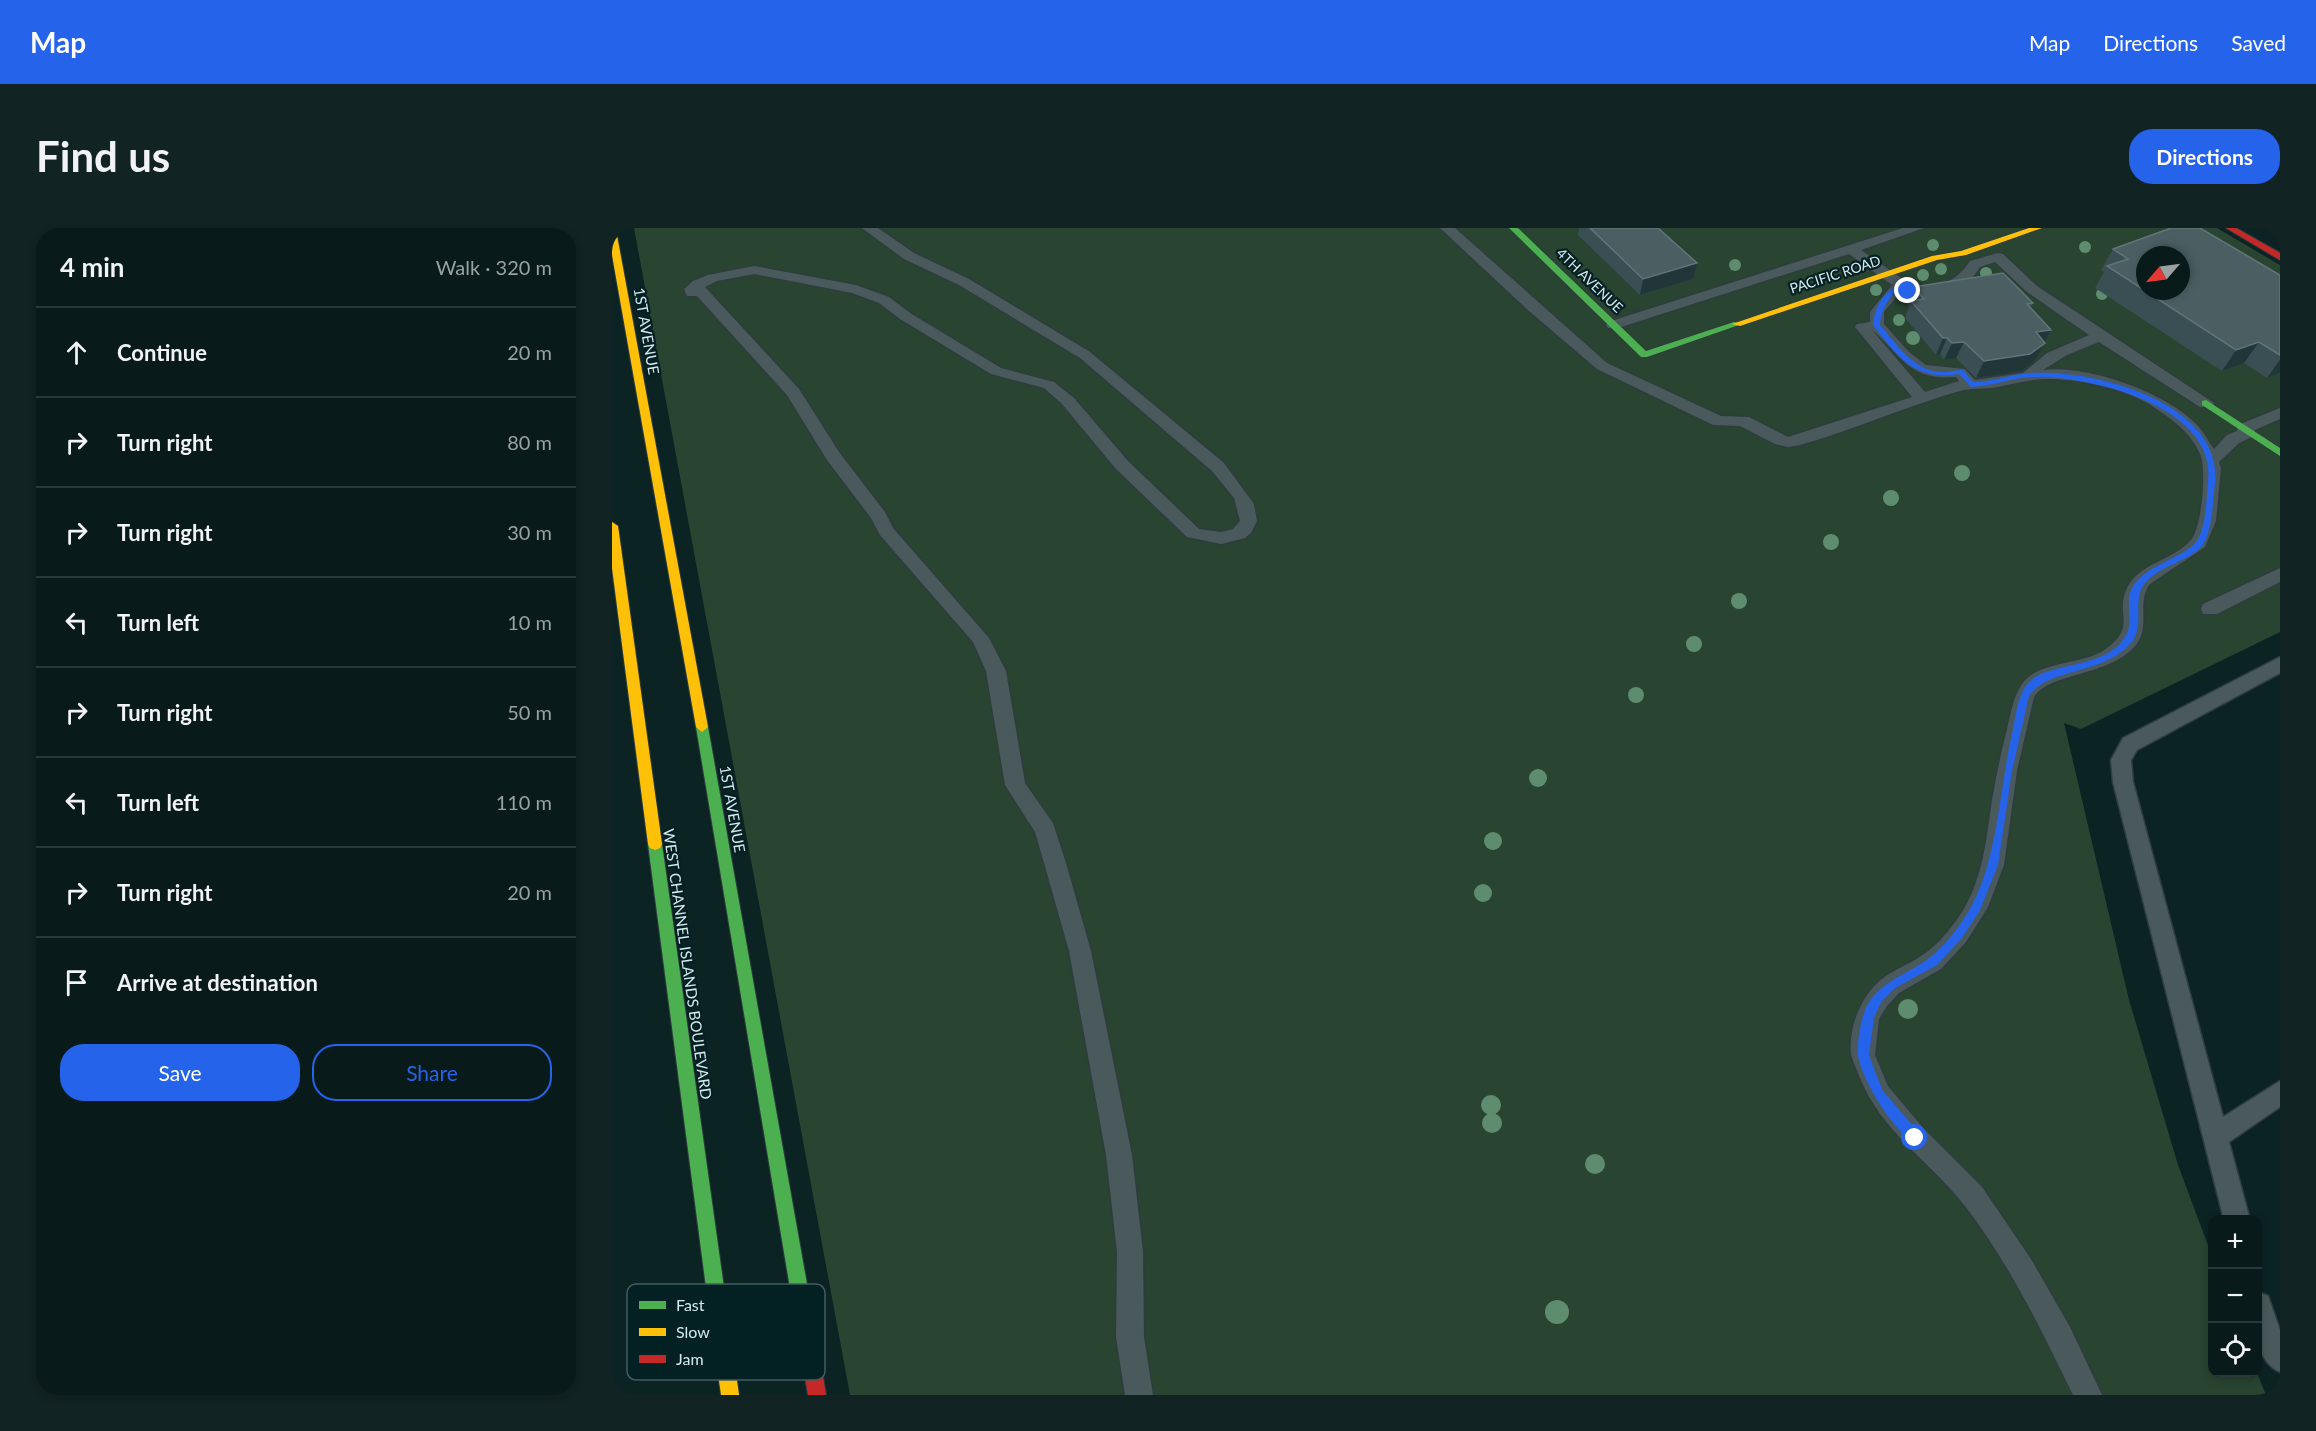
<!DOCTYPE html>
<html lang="en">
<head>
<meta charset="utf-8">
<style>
  body { margin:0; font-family:Lato,sans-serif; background:#122324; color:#f1f3f6 }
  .controls { position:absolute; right:18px; bottom:18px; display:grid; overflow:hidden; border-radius:12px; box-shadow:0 3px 9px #0003 }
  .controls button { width:54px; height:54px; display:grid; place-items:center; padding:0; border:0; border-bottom:2px solid #29383a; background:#091a1b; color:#f1f3f6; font:30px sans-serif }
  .compass { position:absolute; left:1524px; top:18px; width:54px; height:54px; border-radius:50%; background:#091a1b; box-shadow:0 3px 9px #0003; rotate:242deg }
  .stop { position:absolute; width:18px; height:18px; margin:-14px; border:4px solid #2563eb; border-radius:50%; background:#fff }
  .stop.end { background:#2563eb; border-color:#fff; box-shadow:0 2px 6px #0008 }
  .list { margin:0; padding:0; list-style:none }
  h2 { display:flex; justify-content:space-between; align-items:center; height:78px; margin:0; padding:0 24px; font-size:26px }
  h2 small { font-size:20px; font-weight:400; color:#99a1a3 }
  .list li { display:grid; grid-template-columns:39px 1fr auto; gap:18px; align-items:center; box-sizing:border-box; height:90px; padding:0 24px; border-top:2px solid #29383a }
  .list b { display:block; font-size:22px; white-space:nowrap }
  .list em { font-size:20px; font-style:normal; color:#99a1a3 }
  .actions { display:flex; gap:12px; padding:18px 24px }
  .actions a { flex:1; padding:14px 0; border:2px solid #2563eb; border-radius:24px; text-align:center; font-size:21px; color:#2563eb }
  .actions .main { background:#2563eb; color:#fff }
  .icon { flex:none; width:33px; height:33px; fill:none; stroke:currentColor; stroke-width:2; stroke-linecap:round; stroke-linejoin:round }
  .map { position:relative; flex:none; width:1668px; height:1167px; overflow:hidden; border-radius:24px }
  header { display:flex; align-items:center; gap:36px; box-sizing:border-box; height:84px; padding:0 30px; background:#2563eb; color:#fff }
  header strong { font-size:28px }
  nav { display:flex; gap:33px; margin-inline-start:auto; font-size:21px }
  .intro { display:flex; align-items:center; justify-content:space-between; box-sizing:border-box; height:144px; padding:0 36px }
  h1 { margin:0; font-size:42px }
  .button { padding:15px 27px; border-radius:24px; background:#2563eb; color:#fff; font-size:21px; font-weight:700 }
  main { display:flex; gap:36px; padding:0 36px }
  aside { flex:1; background:#091a1b; border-radius:24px; box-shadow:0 3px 9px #0003 }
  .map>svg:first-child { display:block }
  .green { fill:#294431; fill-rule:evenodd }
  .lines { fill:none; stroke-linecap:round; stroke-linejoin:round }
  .lane-casing { stroke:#2e3d3e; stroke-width:3 }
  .fast-casing { stroke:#2e3d3e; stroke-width:2 }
  .slow-casing { stroke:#2e3d3e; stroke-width:2 }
  .jam-casing { stroke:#2e3d3e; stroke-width:2 }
  .lane { fill:#4a595b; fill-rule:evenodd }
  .fast { fill:#4caf50; fill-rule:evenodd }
  .slow { fill:#ffc107; fill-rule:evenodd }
  .jam { fill:#c62828; fill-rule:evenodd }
  .tree { fill:#5e8c6f }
  .wall { fill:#3a4f53 }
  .shaded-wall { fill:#203639 }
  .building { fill:#4b5f63; stroke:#607579; stroke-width:1.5; fill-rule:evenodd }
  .route { fill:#2563eb }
  .labels { text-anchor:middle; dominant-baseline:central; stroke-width:4.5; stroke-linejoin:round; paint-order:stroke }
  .far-street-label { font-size:14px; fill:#d6eaed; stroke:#032023 }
  .street-label { font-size:15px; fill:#d6eaed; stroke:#032023 }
  .key { fill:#032023; stroke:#425d60; stroke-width:1.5 }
  .key-label { font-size:16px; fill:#d6eaed }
</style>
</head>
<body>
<header>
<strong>Map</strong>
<nav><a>Map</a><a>Directions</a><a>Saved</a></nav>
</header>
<div class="intro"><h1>Find us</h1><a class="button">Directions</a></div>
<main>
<aside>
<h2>4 min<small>Walk · 320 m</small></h2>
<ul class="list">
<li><svg class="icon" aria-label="ahead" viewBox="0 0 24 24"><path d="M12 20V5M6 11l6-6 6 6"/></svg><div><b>Continue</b></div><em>20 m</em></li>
<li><svg class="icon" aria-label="right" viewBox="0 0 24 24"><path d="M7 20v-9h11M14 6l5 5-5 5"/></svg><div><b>Turn right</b></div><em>80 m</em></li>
<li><svg class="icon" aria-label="right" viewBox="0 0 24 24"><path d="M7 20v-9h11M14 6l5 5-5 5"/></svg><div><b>Turn right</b></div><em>30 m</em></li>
<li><svg class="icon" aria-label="left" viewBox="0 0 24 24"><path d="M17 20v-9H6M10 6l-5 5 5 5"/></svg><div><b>Turn left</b></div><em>10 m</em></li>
<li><svg class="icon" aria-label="right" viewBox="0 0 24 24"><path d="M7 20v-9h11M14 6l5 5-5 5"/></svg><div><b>Turn right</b></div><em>50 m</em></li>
<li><svg class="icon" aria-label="left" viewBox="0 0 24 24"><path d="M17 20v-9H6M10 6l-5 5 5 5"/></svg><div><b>Turn left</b></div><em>110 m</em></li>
<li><svg class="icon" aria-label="right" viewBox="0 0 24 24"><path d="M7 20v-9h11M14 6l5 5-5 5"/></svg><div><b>Turn right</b></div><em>20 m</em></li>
<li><svg class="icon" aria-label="arrive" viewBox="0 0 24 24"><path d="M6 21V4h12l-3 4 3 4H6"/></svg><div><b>Arrive at destination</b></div></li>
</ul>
<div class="actions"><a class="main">Save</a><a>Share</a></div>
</aside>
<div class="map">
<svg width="1668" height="1167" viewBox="0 0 1668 1167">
  <rect width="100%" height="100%" fill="#0c2324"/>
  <path class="green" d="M 22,0 L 1605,0 L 1668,37 L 1668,404 L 1469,501 L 1452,495 L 1517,772 L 1566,937 L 1600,1028 L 1600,1144 L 1645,1145 L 1654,1167 L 238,1167 ZM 1533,27 L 1569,27 L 1569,63 L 1533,63 Z"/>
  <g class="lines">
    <defs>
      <path id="lane" d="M 250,0 L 266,0 L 302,25 L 357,51 L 478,124 L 612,235 L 642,276 L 645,293 L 639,305 L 633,310 L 609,316 L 575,309 L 504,241 L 450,176 L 432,160 L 379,146 L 288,91 L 267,75 L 240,65 L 142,46 L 105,53 L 93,59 L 187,161 L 227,224 L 273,284 L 281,300 L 377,410 L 394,443 L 413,555 L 441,595 L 454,635 L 479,723 L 520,927 L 531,1024 L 532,1109 L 541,1167 L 513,1167 L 504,1109 L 505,1024 L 494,927 L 457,723 L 432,635 L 423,604 L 393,557 L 374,443 L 361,414 L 268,307 L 259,290 L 215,232 L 175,167 L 85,68 L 75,68 L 72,61 L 81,53 L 96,47 L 142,38 L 244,57 L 277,69 L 298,85 L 389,140 L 442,154 L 462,170 L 516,233 L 587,301 L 609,304 L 621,301 L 628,293 L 622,270 L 600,243 L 468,130 L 347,57 L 292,31 Z
        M 828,0 L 843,0 L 995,135 L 1109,188 L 1137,189 L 1176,209 L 1300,169 L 1243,99 L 1245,96 L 1258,94 L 1258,84 L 1280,57 L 1237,26 L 1006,100 L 996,100 L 994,97 L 996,94 L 1291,0 L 1312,0 L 1249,22 L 1295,54 L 1296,58 C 1324,60 1342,57 1358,33 L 1386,25 L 1391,26 L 1425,58 L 1602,175 L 1600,179 L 1588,179 L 1487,114 L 1455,127 L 1431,142 C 1474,136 1557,165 1586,198 C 1592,204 1596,213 1602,221 L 1615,207 L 1625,203 L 1626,197 L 1668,180 L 1668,191 L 1643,202 L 1642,208 L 1627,215 L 1607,234 L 1609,240 L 1604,293 L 1593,319 L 1538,356 C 1524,373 1539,399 1524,417 C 1497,449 1438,444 1422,469 L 1405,543 L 1392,637 L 1376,679 L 1354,714 L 1329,741 L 1287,765 L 1275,778 L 1267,791 L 1263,827 L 1276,858 L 1312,901 L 1370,959 L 1419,1031 L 1458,1099 L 1490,1167 L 1461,1167 C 1430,1103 1397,1035 1353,978 C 1317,932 1270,905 1247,848 C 1245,841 1240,833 1239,825 C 1236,798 1251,763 1274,748 C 1285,740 1298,736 1309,728 C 1327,717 1346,693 1356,673 C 1372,642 1375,606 1380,572 C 1384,548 1389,525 1395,501 C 1399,485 1401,469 1410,456 C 1426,433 1468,437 1491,423 C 1527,399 1502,386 1515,360 C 1527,335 1562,332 1579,312 C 1590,299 1595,241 1588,226 C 1578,203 1557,189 1537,176 C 1509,160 1468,151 1436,151 C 1418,151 1398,157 1380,160 C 1370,161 1359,160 1348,163 C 1294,178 1242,202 1188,217 L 1176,219 L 1163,216 L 1128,198 L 1101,197 L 985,141 L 917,83 ZM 1383,34 L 1415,64 L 1477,107 L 1435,125 L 1411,145 L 1363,152 L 1353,141 L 1314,137 L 1297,124 L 1272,96 L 1272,84 L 1287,66 C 1319,69 1350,69 1368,39 ZM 1260,102 C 1291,128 1296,153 1344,149 L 1347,153 L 1313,164 Z
        M 1668,340 L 1668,354 L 1605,386 L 1591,386 L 1589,381 L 1591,376 Z
        M 1668,429 L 1668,445 L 1525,522 L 1519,532 L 1521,554 L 1611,889 L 1668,853 L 1668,879 L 1617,914 L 1638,992 L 1612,992 L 1501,554 L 1499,532 L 1511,510 Z
        M 1646,1064 L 1656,1068 L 1668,1102 L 1668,1144 C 1640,1132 1643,1090 1646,1064 Z"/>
      <path id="fast" d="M 897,0 L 906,0 L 1034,123 L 1122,94 L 1130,96 L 1035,129 L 1029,129 Z
        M 1594,172 L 1668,220 L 1668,228 L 1590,177 L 1590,173 Z
        M 90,494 L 96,499 L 201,1090 L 198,1096 L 192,1099 L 186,1096 L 183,1090 L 84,499 Z
        M 43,610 L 48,612 L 50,616 L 113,1067 L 110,1073 L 104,1076 L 98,1073 L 95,1067 L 36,616 L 38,612 Z"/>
      <path id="slow" d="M 0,0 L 4,2 L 96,499 L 90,504 L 84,499 L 0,27 Z
        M 1417,0 L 1430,0 L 1354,27 L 1325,32 L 1128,98 L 1120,96 L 1320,28 L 1349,23 Z
        M 0,294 L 6,298 L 50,616 L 48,620 L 43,622 L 38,620 L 36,616 L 0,340 Z
        M 104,1058 L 110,1061 L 113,1067 L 127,1167 L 109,1167 L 95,1067 L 98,1061 Z"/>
      <path id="jam" d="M 1614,0 L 1624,0 L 1668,25 L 1668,32 Z
        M 192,1081 L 198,1084 L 201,1090 L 214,1167 L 196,1167 L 183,1090 L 186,1084 Z"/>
    </defs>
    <use href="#lane" class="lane-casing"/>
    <use href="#fast" class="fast-casing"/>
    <use href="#slow" class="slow-casing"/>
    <use href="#jam" class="jam-casing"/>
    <use href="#lane" class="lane"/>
    <use href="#fast" class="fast"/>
    <use href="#slow" class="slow"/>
    <use href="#jam" class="jam"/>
  </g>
  <g class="tree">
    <circle cx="1321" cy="17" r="6"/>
    <circle cx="1473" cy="19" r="6"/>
    <circle cx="1123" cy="37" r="6"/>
    <circle cx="1329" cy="41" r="6"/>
    <circle cx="1374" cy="45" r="6"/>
    <circle cx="1311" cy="47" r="6"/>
    <circle cx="1264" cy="62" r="6"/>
    <circle cx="1490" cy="66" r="6"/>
    <circle cx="1287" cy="92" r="6"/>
    <circle cx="1301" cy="110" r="7"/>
    <circle cx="1350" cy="245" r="8"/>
    <circle cx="1279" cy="270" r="8"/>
    <circle cx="1219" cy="314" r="8"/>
    <circle cx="1127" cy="373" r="8"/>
    <circle cx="1082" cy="416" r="8"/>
    <circle cx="1024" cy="467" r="8"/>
    <circle cx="926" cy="550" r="9"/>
    <circle cx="881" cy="613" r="9"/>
    <circle cx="871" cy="665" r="9"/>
    <circle cx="1296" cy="781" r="10"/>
    <circle cx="879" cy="877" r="10"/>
    <circle cx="880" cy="895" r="10"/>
    <circle cx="983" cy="936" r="10"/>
    <circle cx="945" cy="1084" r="12"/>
  </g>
  <path class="wall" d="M 967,0 L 1046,0 L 1081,51 L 1028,67 L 966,7 Z
    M 1501,21 L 1668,47 L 1668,145 L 1655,150 L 1632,135 L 1610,143 L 1483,60 L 1492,44 L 1489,42 Z
    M 1301,59 L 1421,75 L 1419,80 L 1439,102 L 1424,131 L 1410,143 L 1364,150 L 1344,130 L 1332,132 L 1328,126 L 1324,127 L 1293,90 L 1297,78 L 1295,76 Z"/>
  <path class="shaded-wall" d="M 1085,35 L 1081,51 L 1028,67 L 1031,51 Z
    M 1439,102 L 1424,131 L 1410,143 L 1364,150 L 1372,133 L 1424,104 Z
    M 1331,110 L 1335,110 L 1328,126 L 1324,127 Z
    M 1352,114 L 1344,130 L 1332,132 L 1340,115 Z
    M 1647,114 L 1632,135 L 1610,143 L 1624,122 Z
    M 1668,132 L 1668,145 L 1655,150 Z"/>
  <path class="building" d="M 978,0 L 1046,0 L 1085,35 L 1031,51 Z
    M 1559,0 L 1588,0 L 1668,47 L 1668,127 L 1647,114 L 1624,122 L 1495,38 L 1516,31 L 1501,21 ZM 1533,27 L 1569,27 L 1569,63 L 1533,63 Z
    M 1391,45 L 1421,75 L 1415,76 L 1439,102 L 1424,104 L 1433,115 L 1418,126 L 1372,133 L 1352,114 L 1340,115 L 1335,110 L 1331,110 L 1299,73 L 1312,71 L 1301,59 Z"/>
  <path class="route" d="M 1283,59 L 1300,63 L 1284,63 C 1274,74 1269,83 1268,97 C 1285,116 1300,141 1327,144 C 1335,145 1343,142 1351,142 L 1361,154 C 1381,154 1399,146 1419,145 C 1481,141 1612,174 1603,256 C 1601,271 1600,306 1590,318 C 1575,334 1547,338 1533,355 C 1519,371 1534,398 1519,415 C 1489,448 1437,439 1417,468 L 1400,543 L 1386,637 L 1368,682 L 1350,710 L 1325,737 L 1283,760 L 1270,773 L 1262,789 L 1257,827 L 1264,846 L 1271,863 L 1307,905 L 1307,914 L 1303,915 C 1282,904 1249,851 1246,827 C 1245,817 1248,798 1251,788 C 1261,754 1293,749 1317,730 C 1334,717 1350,696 1360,677 C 1386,629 1388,556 1401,501 C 1404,486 1406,466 1417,454 C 1438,433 1493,442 1513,409 C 1523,394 1512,374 1520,360 C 1533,337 1571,330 1584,314 C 1595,299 1594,270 1596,253 C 1605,177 1476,147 1420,149 C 1399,150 1380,158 1359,159 L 1347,146 C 1302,153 1286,129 1261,97 C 1262,82 1269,67 1283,59 Z"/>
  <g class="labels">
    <g class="far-street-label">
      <text transform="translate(1223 46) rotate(-18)">PACIFIC ROAD</text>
      <text transform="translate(978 52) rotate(44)">4TH AVENUE</text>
    </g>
    <g class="street-label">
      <text transform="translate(35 103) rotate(80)">1ST AVENUE</text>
      <text transform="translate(121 581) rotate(80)">1ST AVENUE</text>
      <text transform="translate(76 736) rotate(82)">WEST CHANNEL ISLANDS BOULEVARD</text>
    </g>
  </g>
  <rect x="15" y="1056" width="198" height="96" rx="9" class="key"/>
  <rect x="27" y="1073" width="27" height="8" fill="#4caf50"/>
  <rect x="27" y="1100" width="27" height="8" fill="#ffc107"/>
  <rect x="27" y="1127" width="27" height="8" fill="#c62828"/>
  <g class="key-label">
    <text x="64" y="1083">Fast</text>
    <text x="64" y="1110">Slow</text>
    <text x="64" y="1137">Jam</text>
  </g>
</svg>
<div class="controls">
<button>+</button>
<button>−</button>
<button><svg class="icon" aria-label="locate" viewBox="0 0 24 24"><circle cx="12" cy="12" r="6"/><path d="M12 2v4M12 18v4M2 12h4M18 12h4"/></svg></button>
</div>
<svg class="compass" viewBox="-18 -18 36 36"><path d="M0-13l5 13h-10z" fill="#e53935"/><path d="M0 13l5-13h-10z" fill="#99a1a3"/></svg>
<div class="stop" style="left:1303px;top:910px"></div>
<div class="stop end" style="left:1296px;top:63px"></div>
</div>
</main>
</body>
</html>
